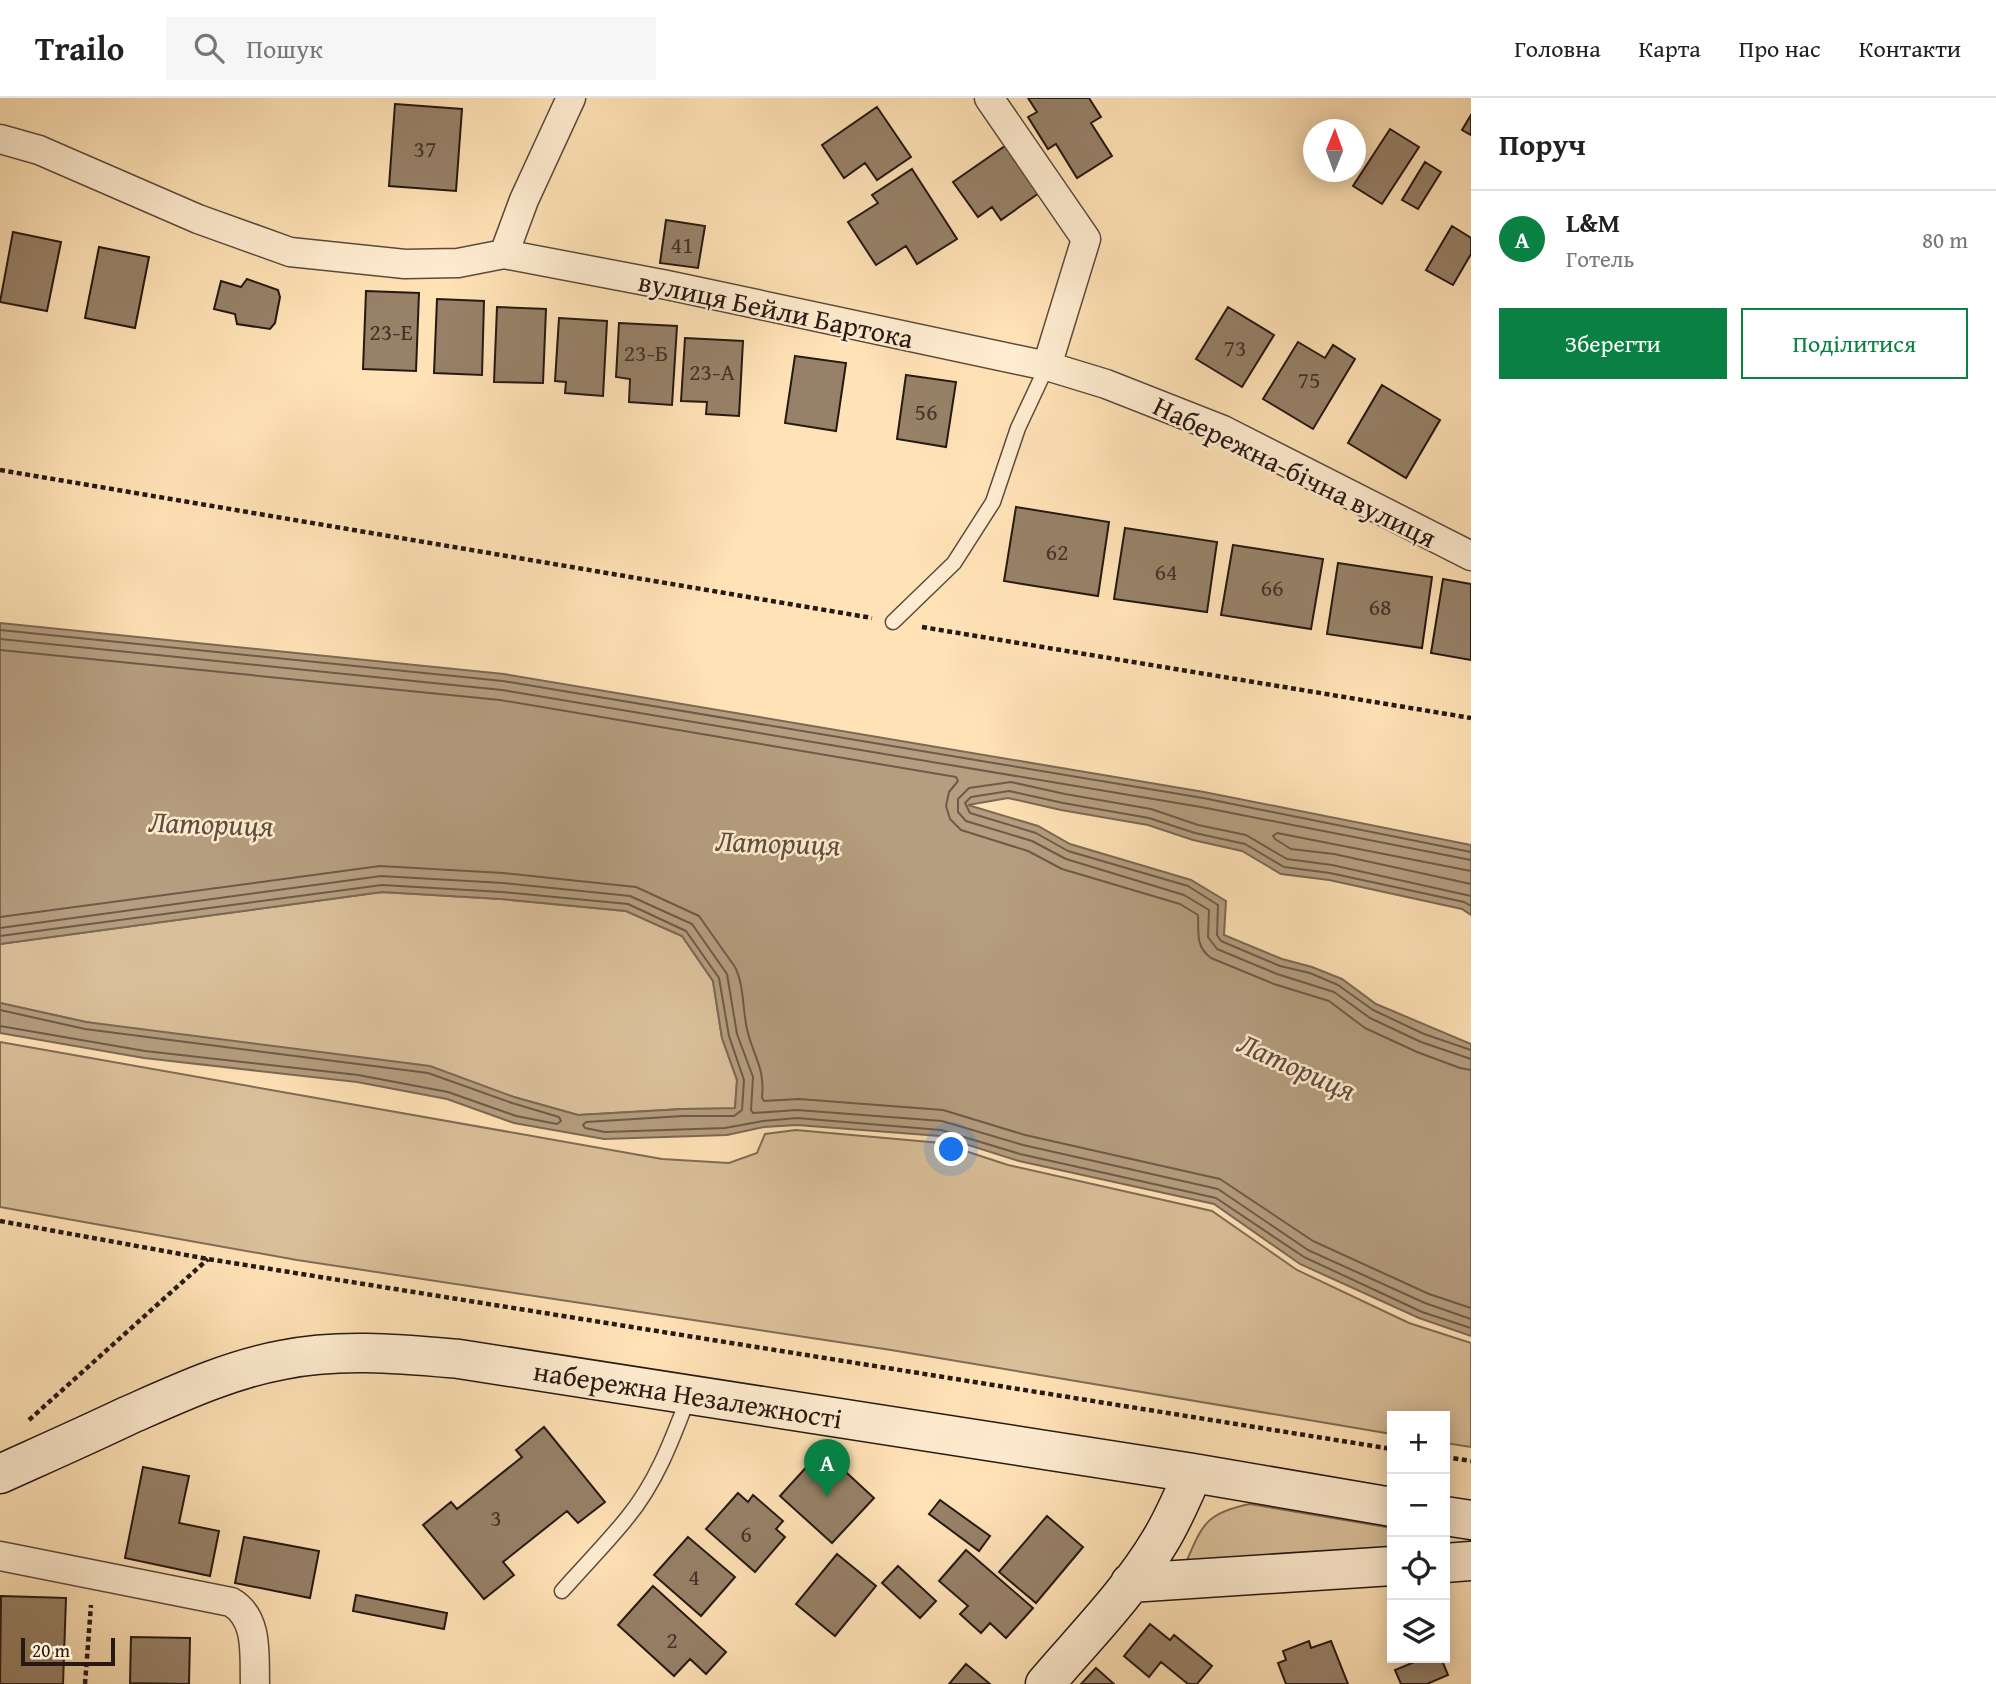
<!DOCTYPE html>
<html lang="uk">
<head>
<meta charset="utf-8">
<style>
  body { margin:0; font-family:"Gentium Book Plus",serif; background:#f6f6f6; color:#222 }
  .controls { position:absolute; right:21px; bottom:21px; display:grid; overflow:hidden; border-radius:0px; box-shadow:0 4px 18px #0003 }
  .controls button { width:63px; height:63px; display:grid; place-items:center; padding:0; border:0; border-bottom:2px solid #e0e0e0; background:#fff; color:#222; font:35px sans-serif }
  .compass { position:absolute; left:1303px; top:21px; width:63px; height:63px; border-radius:50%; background:#fff; box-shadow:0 4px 18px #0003; rotate:1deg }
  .scale { position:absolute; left:21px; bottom:18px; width:94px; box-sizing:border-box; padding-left:7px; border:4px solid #261813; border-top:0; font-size:19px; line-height:24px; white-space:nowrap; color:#261813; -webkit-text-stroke:5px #ffecd0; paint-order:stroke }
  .you { position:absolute; left:952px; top:1052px; width:24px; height:24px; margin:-18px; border:5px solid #fff; border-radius:50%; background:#1a73e8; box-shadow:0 0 0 10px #1a73e833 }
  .badge { display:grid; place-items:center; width:46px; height:46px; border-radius:50%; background:#0b8043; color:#fff; font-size:23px; font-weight:700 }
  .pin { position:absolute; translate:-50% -58px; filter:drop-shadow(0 2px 4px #0008) }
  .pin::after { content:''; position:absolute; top:37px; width:24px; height:21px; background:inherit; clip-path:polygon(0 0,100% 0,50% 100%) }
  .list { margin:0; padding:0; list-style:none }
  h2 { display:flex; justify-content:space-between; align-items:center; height:91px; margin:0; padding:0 28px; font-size:30px }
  h2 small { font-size:23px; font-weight:400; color:#767676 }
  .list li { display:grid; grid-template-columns:46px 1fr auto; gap:21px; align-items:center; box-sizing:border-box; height:98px; padding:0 28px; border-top:2px solid #e0e0e0 }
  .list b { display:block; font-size:26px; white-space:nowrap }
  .list p { margin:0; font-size:23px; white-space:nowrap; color:#767676 }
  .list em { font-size:23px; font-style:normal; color:#767676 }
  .actions { display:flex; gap:14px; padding:21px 28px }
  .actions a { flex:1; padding:16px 0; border:2px solid #0b8043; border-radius:0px; text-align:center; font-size:24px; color:#0b8043 }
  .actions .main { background:#0b8043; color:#fff }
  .icon { flex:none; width:38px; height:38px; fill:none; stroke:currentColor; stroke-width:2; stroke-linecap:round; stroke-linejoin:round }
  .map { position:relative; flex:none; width:1471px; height:1586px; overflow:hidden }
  header { display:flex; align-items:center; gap:42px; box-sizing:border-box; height:98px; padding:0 35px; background:#fff; border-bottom:2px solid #e0e0e0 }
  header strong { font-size:33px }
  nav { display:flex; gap:38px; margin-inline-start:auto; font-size:24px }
  .search { width:490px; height:63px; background:#f6f6f6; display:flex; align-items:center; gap:18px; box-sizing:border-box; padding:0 24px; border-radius:0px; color:#767676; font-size:26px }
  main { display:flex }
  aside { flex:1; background:#fff }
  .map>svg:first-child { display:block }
  .green { fill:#dac09a; stroke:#806c56; stroke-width:2 }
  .water { fill:#b59d7f; stroke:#7c6854; stroke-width:2 }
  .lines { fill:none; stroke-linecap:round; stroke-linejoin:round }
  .shore { stroke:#6e5a49; stroke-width:2 }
  .building { fill:#978168; stroke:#261813; stroke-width:2 }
  .lane-casing { stroke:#5c4a3c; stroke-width:17 }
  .street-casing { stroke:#5c4a3c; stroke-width:31 }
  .secondary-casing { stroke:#261813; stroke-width:41 }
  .path { stroke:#261813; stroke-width:4.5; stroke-dasharray:5 3.5; stroke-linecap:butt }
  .lane { stroke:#ffecd0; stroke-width:14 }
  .street { stroke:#ffecd0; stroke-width:28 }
  .secondary { stroke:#ffecd0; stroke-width:38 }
  .labels { text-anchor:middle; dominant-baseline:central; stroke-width:5; stroke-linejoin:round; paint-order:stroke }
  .number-label { font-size:24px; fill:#423228 }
  .street-label { font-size:28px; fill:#261813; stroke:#ffecd0 }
  .water-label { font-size:30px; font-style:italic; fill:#5f4d3e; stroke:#ffecd0 }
</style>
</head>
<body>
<header>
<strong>Trailo</strong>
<div class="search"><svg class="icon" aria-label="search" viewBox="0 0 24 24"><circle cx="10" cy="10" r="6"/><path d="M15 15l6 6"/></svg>Пошук</div>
<nav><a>Головна</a><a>Карта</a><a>Про нас</a><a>Контакти</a></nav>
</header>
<main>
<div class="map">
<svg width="1471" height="1586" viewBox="0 0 1471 1586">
  <rect width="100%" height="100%" fill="#ffe2b6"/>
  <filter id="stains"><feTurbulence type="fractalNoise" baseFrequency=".00286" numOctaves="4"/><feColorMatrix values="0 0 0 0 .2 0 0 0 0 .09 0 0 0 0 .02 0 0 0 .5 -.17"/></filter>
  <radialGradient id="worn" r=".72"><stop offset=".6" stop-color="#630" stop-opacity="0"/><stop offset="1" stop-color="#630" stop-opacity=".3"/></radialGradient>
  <path class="green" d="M 382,794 L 501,801 L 626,813 L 682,838 L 713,883 L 722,940 L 737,982 L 735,1011 L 683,1011 L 578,1017 L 514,999 L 86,924 L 0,905 L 0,846 Z
    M 0,944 L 662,1061 L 729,1065 L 757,1055 L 765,1036 L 796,1032 L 941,1045 L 1008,1067 L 1212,1113 L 1297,1172 L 1409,1225 L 1471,1245 L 1471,1349 L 1445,1345 L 1445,1318 L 1392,1318 L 1392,1336 L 891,1252 L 297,1162 L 0,1109 Z
    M 1250,1406 L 1386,1429 L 1392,1433 L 1392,1447 L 1383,1453 L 1185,1467 C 1202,1427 1205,1415 1250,1406 Z"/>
  <path class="water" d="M 0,525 L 504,576 L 1204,694 L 1471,747 L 1471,817 L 1462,811 L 1329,782 L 1281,776 L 1242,753 L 1193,742 L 1148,727 L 1061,712 L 1008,700 L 968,707 L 1038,728 L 1070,746 L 1191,782 L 1226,803 L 1224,837 L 1282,861 L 1312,869 L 1342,881 L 1376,906 L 1471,946 L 1471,1238 L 1419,1220 L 1300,1166 L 1214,1106 L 1019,1063 L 940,1038 L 797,1027 L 764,1029 L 727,1037 L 604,1041 L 514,1025 L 447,1001 L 357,984 L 144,960 L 0,935 L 0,905 L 86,924 L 430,968 L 514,999 L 578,1017 L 683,1011 L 735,1010 L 737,982 L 722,940 L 713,883 L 682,838 L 626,813 L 501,801 L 382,794 L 0,846 Z"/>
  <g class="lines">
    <path class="shore" d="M 0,532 L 503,583 L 1203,700 L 1471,754
      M 0,541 L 502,592 L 1201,709 L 1471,762
      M 0,552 L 500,602 L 956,679 L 958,683 L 949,694 L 946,708 L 950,721 L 961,732 L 1028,753 L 1062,771 L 1180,806 L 1198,817 C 1199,835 1195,848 1211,860 L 1274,886 L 1329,903 L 1365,930 L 1417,954 L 1460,970 L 1471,972
      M 1471,773 L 1277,735 L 1273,738 L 1275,741 L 1291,751 L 1334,756 L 1471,786
      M 1471,798 L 1332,767 L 1287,761 L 1246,737 L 1198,727 L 1151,711 L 1065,696 L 1011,684 L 969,690 L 958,701 L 958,714 L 966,723 L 1032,743 L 1066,761 L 1184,797 L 1209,812 L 1208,839 L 1217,851 L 1277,876 L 1334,894 L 1370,920 L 1421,944 L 1471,961
      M 1471,808 L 1464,804 L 1330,775 L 1284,769 L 1245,746 L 1195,735 L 1149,720 L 1063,705 L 1009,693 L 971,699 L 965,705 L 970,715 L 1036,735 L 1068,753 L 1188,788 L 1218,807 L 1217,837 L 1221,843 L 1280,868 L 1310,875 L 1338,887 L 1373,912 L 1424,936 L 1471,952
      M 0,819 L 380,768 L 503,775 L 636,789 L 699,818 L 735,869 C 745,889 742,914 748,935 C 755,961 765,971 762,1000 L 764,1003 L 799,1001 L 943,1012 L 1025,1037 L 1220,1081 L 1313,1143 L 1429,1196 L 1471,1210
      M 0,830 L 381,778 L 503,785 L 630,798 L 692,826 L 727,876 L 737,936 L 753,979 L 751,1012 L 753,1015 L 797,1012 L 942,1023 L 1023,1047 L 1218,1091 L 1308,1152 L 1425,1205 L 1471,1221
      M 0,838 L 382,787 L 502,794 L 628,806 L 686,833 L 719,880 L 729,938 L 744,982 L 742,1012 L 734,1018 L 683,1018 L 586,1024 L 583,1027 L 585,1030 L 605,1034 L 725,1030 L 763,1023 L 797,1020 L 941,1032 L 1020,1056 L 1216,1100 L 1304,1159 L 1422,1214 L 1471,1230
      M 0,912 L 85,931 L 428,975 L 512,1005 L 559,1019 L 561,1023 L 557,1026 L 516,1018 L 448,994 L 358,977 L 145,953 L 0,928"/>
  </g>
  <path class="building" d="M 1028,0 L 1089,0 L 1101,19 L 1091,25 L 1112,58 L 1077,80 L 1056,46 L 1048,51 L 1028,19 L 1037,14 Z
    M 395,6 L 462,11 L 456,93 L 389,88 Z
    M 877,9 L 911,59 L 877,82 L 865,65 L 844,80 L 822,47 Z
    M 1471,17 L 1471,37 L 1462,32 Z
    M 1390,31 L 1419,49 L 1382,106 L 1353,88 Z
    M 1005,48 L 1039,95 L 1001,122 L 992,109 L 978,119 L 953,84 Z
    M 1425,64 L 1441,74 L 1418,111 L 1402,102 Z
    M 912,71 L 957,141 L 917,166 L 906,148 L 876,167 L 848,124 L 878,105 L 872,97 Z
    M 666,122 L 705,128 L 698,170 L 660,165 Z
    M 1452,128 L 1471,140 L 1471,156 L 1453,187 L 1426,172 Z
    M 13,134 L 61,144 L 47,213 L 0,204 Z
    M 99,149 L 149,159 L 135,230 L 85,220 Z
    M 247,181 L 278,192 L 280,199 L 275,225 L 270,231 L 237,226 L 235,216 L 214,211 L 221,183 L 241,189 Z
    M 366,193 L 419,195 L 416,273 L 363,271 Z
    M 437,201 L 484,203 L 482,277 L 434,275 Z
    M 497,209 L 546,211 L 543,285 L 494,284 Z
    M 1228,209 L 1274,237 L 1242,289 L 1196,261 Z
    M 559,220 L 607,223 L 603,298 L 565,295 L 566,284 L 555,283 Z
    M 619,225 L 677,228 L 672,307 L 629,304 L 630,281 L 616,279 Z
    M 685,240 L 743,243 L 739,318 L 706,316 L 707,304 L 681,303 Z
    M 1298,244 L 1325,260 L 1333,247 L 1355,261 L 1313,331 L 1263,301 Z
    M 795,258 L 846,265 L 836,333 L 785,325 Z
    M 906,277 L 956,284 L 946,349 L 897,341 Z
    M 1382,287 L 1440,322 L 1406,380 L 1348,345 Z
    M 1016,409 L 1109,424 L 1098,498 L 1004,483 Z
    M 1125,430 L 1217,444 L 1207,514 L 1114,501 Z
    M 1233,447 L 1323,461 L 1311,531 L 1221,517 Z
    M 1338,465 L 1432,479 L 1422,550 L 1327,536 Z
    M 1443,481 L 1471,486 L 1471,562 L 1431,555 Z
    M 544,1329 L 605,1404 L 578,1425 L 567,1413 L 503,1464 L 514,1477 L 484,1501 L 423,1427 L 451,1404 L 457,1411 L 522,1359 L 516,1352 Z
    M 822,1352 L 874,1400 L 832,1445 L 780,1398 Z
    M 143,1369 L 189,1378 L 179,1425 L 219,1433 L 210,1478 L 125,1460 Z
    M 738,1395 L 748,1404 L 753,1397 L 783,1423 L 776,1431 L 785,1439 L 755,1474 L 706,1431 Z
    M 940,1402 L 990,1438 L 979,1453 L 929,1416 Z
    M 1047,1418 L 1083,1449 L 1036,1505 L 999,1474 Z
    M 244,1439 L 319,1453 L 310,1500 L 235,1485 Z
    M 688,1439 L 735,1479 L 701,1518 L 654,1477 Z
    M 966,1452 L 1033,1510 L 1006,1540 L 990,1525 L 981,1535 L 960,1516 L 968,1508 L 939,1483 Z
    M 837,1456 L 876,1488 L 835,1538 L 796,1506 Z
    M 898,1468 L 936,1503 L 920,1520 L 882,1485 Z
    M 653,1488 L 726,1554 L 706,1576 L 690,1561 L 674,1578 L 618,1527 Z
    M 356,1497 L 447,1515 L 444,1531 L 353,1513 Z
    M 1,1498 L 66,1500 L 63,1586 L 0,1586 Z
    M 1150,1526 L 1170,1542 L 1174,1537 L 1212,1568 L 1197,1586 L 1188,1586 L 1161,1564 L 1149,1579 L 1124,1558 Z
    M 131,1539 L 190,1540 L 189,1586 L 130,1585 Z
    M 1309,1543 L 1311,1550 L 1331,1543 L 1348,1586 L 1286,1586 L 1278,1565 L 1286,1562 L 1283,1553 Z
    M 1424,1560 L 1441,1560 L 1448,1577 L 1427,1586 L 1401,1586 L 1395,1572 Z
    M 966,1566 L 990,1586 L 949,1586 Z
    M 1096,1570 L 1114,1586 L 1081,1586 Z"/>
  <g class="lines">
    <defs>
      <path id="lane" d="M 893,524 L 954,465 L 993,404 L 1018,330 L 1047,268
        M 562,1493 C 583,1469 607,1445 627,1420 C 656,1385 672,1342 688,1300"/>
      <path id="street" d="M 989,0 L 1086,141 L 1047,268 L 1106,286 L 1223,332 L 1471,458
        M 0,41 L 39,52 L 198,121 L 290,154 L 405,166 L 458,165 L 504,156 L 524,102 L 571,0
        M 504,156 L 667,187 L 1047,268
        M 0,1458 L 231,1504 C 259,1520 254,1557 255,1586"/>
      <path id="secondary" d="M 0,1376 C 42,1357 85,1338 127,1318 C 177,1296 228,1272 282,1262 C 340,1250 401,1256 459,1261 L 1193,1375 L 1392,1409
        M 1445,1418 L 1471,1422
        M 1445,1465 L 1471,1463
        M 1130,1485 L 1392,1468
        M 1045,1586 C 1084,1540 1129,1495 1160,1443 C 1173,1422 1183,1398 1193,1375"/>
    </defs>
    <use href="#lane" class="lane-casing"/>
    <use href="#street" class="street-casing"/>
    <use href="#secondary" class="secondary-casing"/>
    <path class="path" d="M 0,372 L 872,520
      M 922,529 L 1471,620
      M 0,1123 L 208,1161 L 1392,1351
      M 29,1322 L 208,1161
      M 1445,1359 L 1471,1363
      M 85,1586 L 91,1507"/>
    <use href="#lane" class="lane"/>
    <use href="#street" class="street"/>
    <use href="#secondary" class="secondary"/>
  </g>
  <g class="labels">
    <g class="number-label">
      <text x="425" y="50">37</text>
      <text x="682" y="146">41</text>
      <text x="391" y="233">23-Е</text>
      <text x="1235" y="249">73</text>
      <text x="646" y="254">23-Б</text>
      <text x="712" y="273">23-А</text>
      <text x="1309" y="281">75</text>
      <text x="926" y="313">56</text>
      <text x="1057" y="453">62</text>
      <text x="1166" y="473">64</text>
      <text x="1272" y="489">66</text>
      <text x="1380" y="508">68</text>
      <text x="496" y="1419">3</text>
      <text x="746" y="1435">6</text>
      <text x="694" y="1478">4</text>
      <text x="672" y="1541">2</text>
    </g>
    <g class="street-label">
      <text transform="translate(776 211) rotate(12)">вулиця Бейли Бартока</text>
      <text transform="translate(1295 373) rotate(26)">Набережна-бічна вулиця</text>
      <text transform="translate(688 1296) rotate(9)">набережна Незалежності</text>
    </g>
    <g class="water-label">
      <text transform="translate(211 725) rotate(2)">Латориця</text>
      <text transform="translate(778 744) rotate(2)">Латориця</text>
      <text transform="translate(1297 968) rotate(24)">Латориця</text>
    </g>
  </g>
  <rect width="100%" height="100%" filter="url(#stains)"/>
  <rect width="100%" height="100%" fill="url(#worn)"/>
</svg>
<div class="controls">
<button>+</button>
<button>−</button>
<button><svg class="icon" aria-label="locate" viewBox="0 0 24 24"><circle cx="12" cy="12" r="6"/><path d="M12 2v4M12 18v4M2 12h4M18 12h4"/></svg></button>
<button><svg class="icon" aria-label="layers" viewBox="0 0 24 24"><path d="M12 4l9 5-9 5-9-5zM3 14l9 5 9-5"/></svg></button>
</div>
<svg class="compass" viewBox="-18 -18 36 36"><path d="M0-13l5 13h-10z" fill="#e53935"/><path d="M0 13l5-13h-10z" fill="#767676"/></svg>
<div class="scale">20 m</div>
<div class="you"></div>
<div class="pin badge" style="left:827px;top:1399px">A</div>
</div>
<aside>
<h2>Поруч<small></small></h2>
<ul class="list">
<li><span class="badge">A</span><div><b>L&amp;M</b><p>Готель</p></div><em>80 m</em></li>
</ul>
<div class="actions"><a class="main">Зберегти</a><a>Поділитися</a></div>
</aside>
</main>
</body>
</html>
